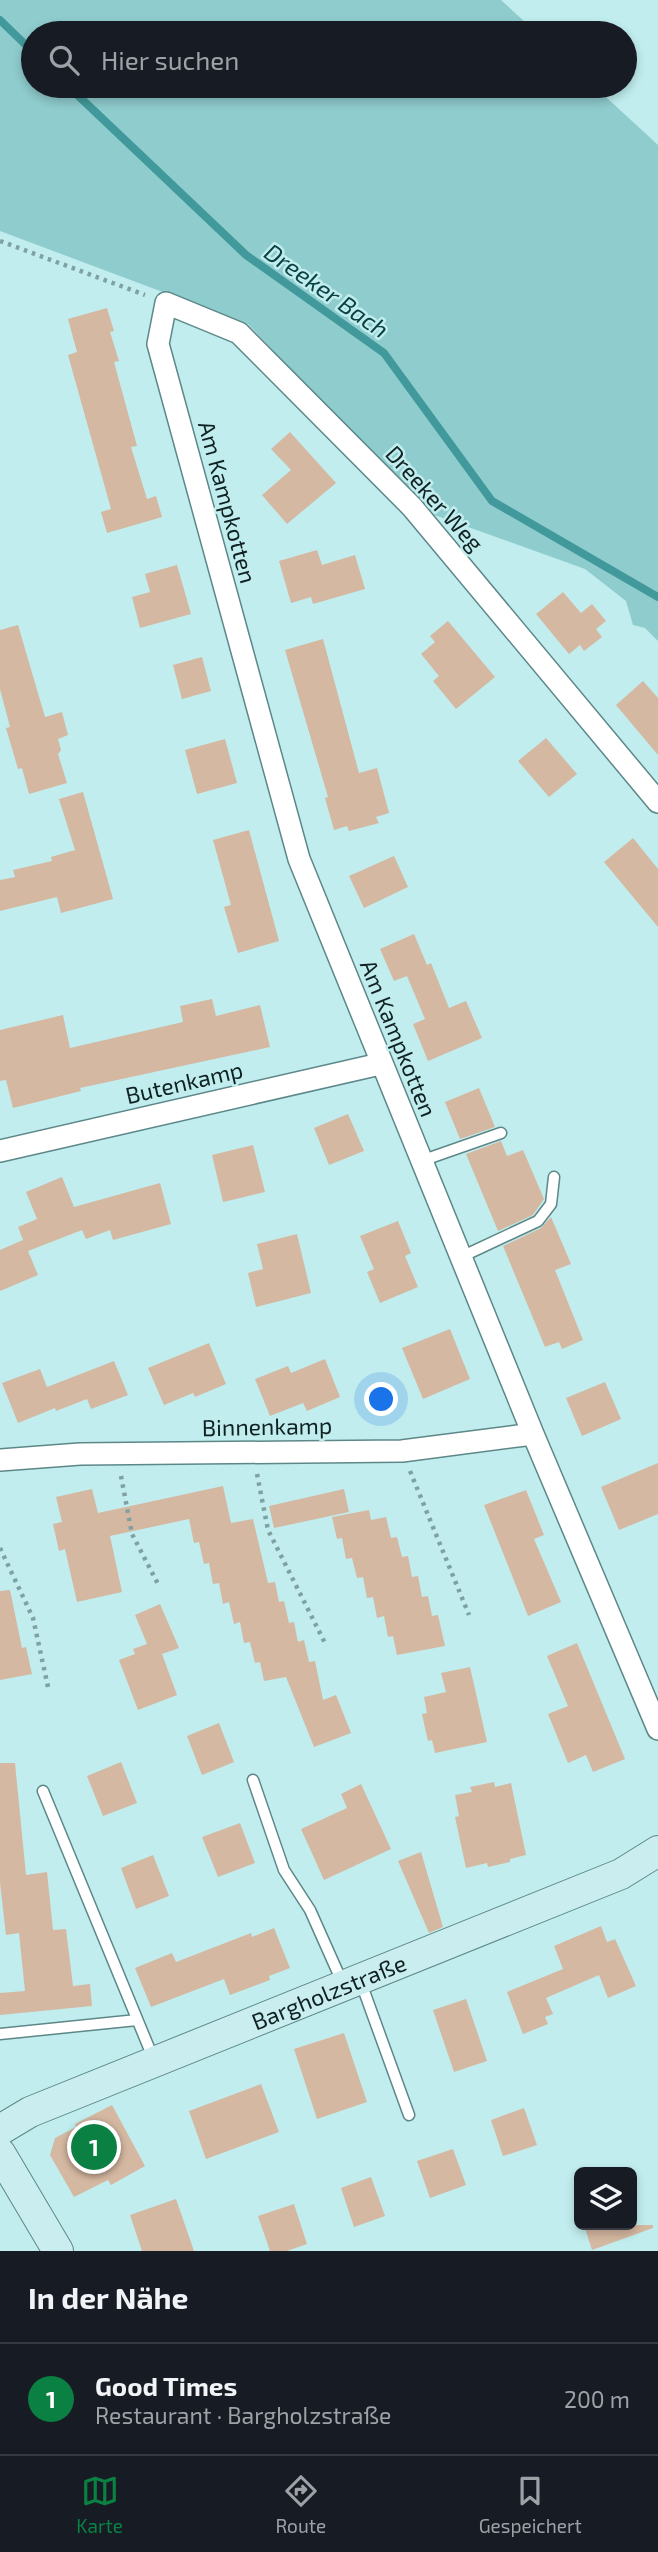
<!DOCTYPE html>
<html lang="de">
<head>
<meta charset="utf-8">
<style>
  body { margin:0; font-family:"Exo 2",sans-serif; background:#20242c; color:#f1f3f6 }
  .controls { position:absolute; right:21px; bottom:21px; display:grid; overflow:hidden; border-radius:10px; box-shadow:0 4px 10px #0003 }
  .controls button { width:63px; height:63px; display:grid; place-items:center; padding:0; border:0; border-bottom:2px solid #363941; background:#171b24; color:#f1f3f6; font:35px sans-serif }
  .you { position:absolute; left:382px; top:1400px; width:24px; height:24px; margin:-18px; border:5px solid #fff; border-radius:50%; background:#1a73e8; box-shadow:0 0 0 10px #1a73e833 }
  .badge { display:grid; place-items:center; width:46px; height:46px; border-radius:50%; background:#0b8043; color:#fff; font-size:23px; font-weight:700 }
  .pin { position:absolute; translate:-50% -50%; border:4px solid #fff; box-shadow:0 2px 7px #0006 }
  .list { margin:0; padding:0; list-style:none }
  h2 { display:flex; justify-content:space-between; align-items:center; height:91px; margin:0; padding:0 28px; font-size:30px }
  h2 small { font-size:23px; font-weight:400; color:#9ea1a6 }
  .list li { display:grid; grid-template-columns:46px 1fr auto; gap:21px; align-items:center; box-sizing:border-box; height:112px; padding:0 28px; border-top:2px solid #363941 }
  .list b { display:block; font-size:26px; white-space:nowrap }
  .list p { margin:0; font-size:23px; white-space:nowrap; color:#9ea1a6 }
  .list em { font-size:23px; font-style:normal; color:#9ea1a6 }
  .icon { flex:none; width:38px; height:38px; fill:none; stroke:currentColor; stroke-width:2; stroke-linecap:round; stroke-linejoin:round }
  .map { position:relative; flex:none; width:658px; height:2251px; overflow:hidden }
  .search { position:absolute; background:#171b24; box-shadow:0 4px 10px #0003; left:21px; right:21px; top:21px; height:77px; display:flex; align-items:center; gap:18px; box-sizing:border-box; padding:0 24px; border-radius:38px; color:#9ea1a6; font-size:26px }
  .sheet { height:203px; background:#171b24 }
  nav { display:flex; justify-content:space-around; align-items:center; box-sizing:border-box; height:98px; border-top:2px solid #363941; background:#171b24; font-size:19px; color:#9ea1a6 }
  nav a { display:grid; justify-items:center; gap:4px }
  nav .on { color:#0b8043 }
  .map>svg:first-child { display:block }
  .green { fill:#8fcccd }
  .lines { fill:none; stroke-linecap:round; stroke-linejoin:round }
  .stream { stroke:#42999b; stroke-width:8 }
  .building { fill:#d5b8a1 }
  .service-casing { stroke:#5d8788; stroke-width:13 }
  .minor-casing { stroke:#5d8788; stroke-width:24 }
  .secondary-casing { stroke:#5d8788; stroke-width:32 }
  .path { stroke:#7fa1a2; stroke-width:4.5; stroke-dasharray:3.5 5; stroke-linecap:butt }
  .service { stroke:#fff; stroke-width:10 }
  .minor { stroke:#fff; stroke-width:21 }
  .secondary { stroke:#caeeef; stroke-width:30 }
  .labels { text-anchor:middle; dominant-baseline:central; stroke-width:5; stroke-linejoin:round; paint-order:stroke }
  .street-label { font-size:23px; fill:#102122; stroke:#c1edee }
  .water-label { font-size:24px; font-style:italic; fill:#0a4142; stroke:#c1edee }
</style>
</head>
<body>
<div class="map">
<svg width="658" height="2251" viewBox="0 0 658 2251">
  <rect width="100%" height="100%" fill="#c1edee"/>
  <path class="green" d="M 0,0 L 501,0 L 537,33 L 33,33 L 33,86 L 594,86 L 658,145 L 658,641 L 645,628 L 633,625 L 626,601 L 585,569 L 429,513 L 248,324 L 0,231 Z"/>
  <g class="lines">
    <path class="stream" d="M 0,20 L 33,52
      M 68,86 L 246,255 L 384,353 L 492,501 L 658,597"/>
  </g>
  <path class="building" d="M 107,308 L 114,331 L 110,332 L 119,361 L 114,362 L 137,446 L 131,447 L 147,499 L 156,496 L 162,517 L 107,533 L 101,512 L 111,509 L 68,355 L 77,352 L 68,319 Z
    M 290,432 L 336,483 L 287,524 L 262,495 L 291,470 L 271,449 Z
    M 317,550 L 322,565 L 355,555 L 365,589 L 313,604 L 311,597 L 291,603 L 279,561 Z
    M 177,565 L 191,614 L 140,628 L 132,597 L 150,592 L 145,574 Z
    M 563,592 L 581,613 L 592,604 L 606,621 L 596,629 L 602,637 L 584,651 L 580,645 L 569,654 L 536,614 Z
    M 448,621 L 495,677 L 456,709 L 433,681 L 439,676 L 421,654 L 435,642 L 430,636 Z
    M 18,625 L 45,717 L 62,712 L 68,735 L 58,739 L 61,750 L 58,754 L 67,783 L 29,794 L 22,768 L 18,769 L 6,728 L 10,727 L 0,689 L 0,630 Z
    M 323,639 L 359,773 L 377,768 L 389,813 L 376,817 L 379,823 L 349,831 L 347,826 L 334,830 L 325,798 L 328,797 L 285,650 Z
    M 202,657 L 211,691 L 182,699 L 173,665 Z
    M 643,681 L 658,698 L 658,755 L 616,705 Z
    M 546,738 L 577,774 L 549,797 L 518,761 Z
    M 225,739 L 237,783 L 197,794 L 185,750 Z
    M 83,792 L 113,899 L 61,913 L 57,897 L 0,911 L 0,880 L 15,877 L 13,870 L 52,861 L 51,857 L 75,850 L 59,799 Z
    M 249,830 L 279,941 L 238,953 L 224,907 L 231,905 L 213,840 Z
    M 633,838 L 658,869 L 658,927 L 604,862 Z
    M 394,856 L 408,887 L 364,908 L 349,876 Z
    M 414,934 L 427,965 L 431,963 L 449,1008 L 466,1001 L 482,1038 L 428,1061 L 413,1024 L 425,1019 L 407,976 L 394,981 L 380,949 Z
    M 212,999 L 216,1016 L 260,1005 L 270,1047 L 80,1088 L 81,1091 L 13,1108 L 6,1080 L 0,1081 L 0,1030 L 63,1015 L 70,1048 L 183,1022 L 180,1006 Z
    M 479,1088 L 495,1127 L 460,1139 L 445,1102 Z
    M 348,1114 L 364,1151 L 329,1165 L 314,1128 Z
    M 501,1141 L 507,1156 L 523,1150 L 544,1199 L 533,1215 L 498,1231 L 466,1154 Z
    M 253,1145 L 265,1192 L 223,1202 L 212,1155 Z
    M 62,1177 L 74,1207 L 160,1183 L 171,1224 L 113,1240 L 110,1230 L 86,1239 L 82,1230 L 28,1251 L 38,1275 L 0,1291 L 0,1250 L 23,1240 L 18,1227 L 37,1219 L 26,1192 Z
    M 551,1217 L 571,1264 L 555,1270 L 583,1340 L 562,1349 L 559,1342 L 545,1347 L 503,1246 L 541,1228 Z
    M 398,1221 L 411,1253 L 405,1256 L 418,1287 L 380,1303 L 367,1272 L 374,1269 L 360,1236 Z
    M 297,1234 L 311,1293 L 256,1307 L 248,1273 L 263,1269 L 257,1244 Z
    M 450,1329 L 470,1379 L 423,1399 L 402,1348 Z
    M 209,1343 L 226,1384 L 195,1397 L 193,1393 L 164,1405 L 148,1368 Z
    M 325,1359 L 340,1397 L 307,1411 L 303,1403 L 270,1416 L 255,1379 L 288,1366 L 291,1373 Z
    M 114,1361 L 128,1395 L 91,1409 L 87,1399 L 56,1411 L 55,1408 L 18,1423 L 2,1383 L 40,1369 L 47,1387 Z
    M 605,1382 L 621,1419 L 582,1436 L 566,1398 Z
    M 658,1463 L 658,1514 L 619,1530 L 601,1487 Z
    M 223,1486 L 231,1523 L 253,1519 L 268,1583 L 275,1582 L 279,1602 L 284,1601 L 289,1623 L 294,1622 L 298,1642 L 304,1640 L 309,1662 L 315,1661 L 323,1700 L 336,1695 L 351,1733 L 314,1747 L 286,1677 L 264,1681 L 260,1662 L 255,1663 L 250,1642 L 244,1643 L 240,1622 L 234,1624 L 229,1602 L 223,1604 L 219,1583 L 213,1584 L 209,1563 L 204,1564 L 199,1542 L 194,1543 L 189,1519 L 110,1536 L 122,1592 L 77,1602 L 65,1549 L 59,1551 L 53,1524 L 62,1522 L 56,1497 L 92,1489 L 98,1513 Z
    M 344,1489 L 349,1512 L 274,1528 L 269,1506 Z
    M 526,1490 L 544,1535 L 534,1539 L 561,1602 L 528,1616 L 484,1505 Z
    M 369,1510 L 371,1520 L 386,1517 L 391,1538 L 397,1537 L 402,1557 L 408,1556 L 412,1577 L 418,1576 L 422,1597 L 428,1596 L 432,1616 L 438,1615 L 445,1646 L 397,1655 L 393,1636 L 388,1637 L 384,1616 L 377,1618 L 373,1597 L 367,1598 L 363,1577 L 357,1578 L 352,1558 L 346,1559 L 342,1538 L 337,1539 L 332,1517 Z
    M 10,1590 L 22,1648 L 26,1647 L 32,1674 L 0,1680 L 0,1591 Z
    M 160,1604 L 179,1648 L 162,1654 L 177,1695 L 138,1710 L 119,1660 L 135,1654 L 133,1649 L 147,1644 L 135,1615 Z
    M 577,1643 L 625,1759 L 593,1772 L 586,1755 L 568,1763 L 548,1714 L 568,1706 L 547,1656 Z
    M 470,1667 L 487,1742 L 435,1753 L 432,1740 L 428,1741 L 425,1728 L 422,1714 L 427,1713 L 424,1697 L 446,1692 L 441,1673 Z
    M 219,1723 L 234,1762 L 202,1775 L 187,1736 Z
    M 121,1762 L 137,1803 L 103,1816 L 87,1776 Z
    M 0,1763 L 15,1763 L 26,1875 L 47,1872 L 53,1930 L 66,1929 L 73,1986 L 90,1984 L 92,2006 L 0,2015 L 0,1993 L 25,1991 L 19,1933 L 6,1935 L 0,1883 Z
    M 494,1782 L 495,1787 L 511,1783 L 526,1855 L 510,1859 L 510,1862 L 488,1867 L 487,1863 L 466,1868 L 455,1817 L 459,1816 L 455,1795 L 472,1792 L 470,1787 Z
    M 361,1784 L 391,1849 L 324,1880 L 301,1829 L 347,1808 L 341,1794 Z
    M 240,1823 L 255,1863 L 218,1877 L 202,1837 Z
    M 421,1852 L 443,1927 L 429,1933 L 398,1861 Z
    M 153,1855 L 169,1896 L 136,1909 L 121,1868 Z
    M 601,1926 L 607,1942 L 615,1939 L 636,1986 L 608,1998 L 599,1975 L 546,1998 L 553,2014 L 545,2017 L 548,2024 L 523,2034 L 507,1992 L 563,1969 L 554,1946 Z
    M 274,1928 L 290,1968 L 269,1976 L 270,1980 L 230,1995 L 224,1979 L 151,2007 L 135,1968 L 172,1953 L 176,1962 L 251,1933 L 252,1937 Z
    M 466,1999 L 487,2061 L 454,2072 L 433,2010 Z
    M 344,2033 L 367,2102 L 317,2119 L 294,2049 Z
    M 261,2084 L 279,2132 L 206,2159 L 189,2111 Z
    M 112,2105 L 145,2166 L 111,2185 L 108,2180 L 74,2197 L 50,2155 L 55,2138 L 76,2127 L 75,2124 Z
    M 524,2108 L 537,2145 L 503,2156 L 491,2120 Z
    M 453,2149 L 466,2185 L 430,2198 L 417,2161 Z
    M 371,2177 L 385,2216 L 354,2227 L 341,2188 Z
    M 176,2199 L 194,2251 L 142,2251 L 130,2215 Z
    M 294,2204 L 307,2244 L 287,2251 L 270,2251 L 258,2216 Z
    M 584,2225 L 653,2225 L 653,2228 L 592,2250 Z"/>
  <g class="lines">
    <defs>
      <path id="service" d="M 421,1161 L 501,1133
        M 461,1257 L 538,1221 L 551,1204 L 554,1177
        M 253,1780 L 284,1870 L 310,1910 L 343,1984
        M 43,1791 L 154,2060
        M 360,1980 L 409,2115
        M 0,2034 L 137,2020"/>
      <path id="minor" d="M 658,802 L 412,507 L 239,333 L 166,303 L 158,344 L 299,859 L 533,1434 L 658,1729
        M 0,1151 L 380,1064
        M 0,1460 L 80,1454 L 402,1451 L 533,1434"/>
      <g id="secondary">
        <path id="s1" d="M 0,2130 L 30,2112 L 621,1874 L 658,1851"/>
        <path d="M 0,2153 L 58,2251"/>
      </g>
    </defs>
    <use href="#service" class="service-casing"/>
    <use href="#minor" class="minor-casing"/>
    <use href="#secondary" class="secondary-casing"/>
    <path class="path" d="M 0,241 L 145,295
      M 410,1471 L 469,1615
      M 257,1474 L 268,1530 L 326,1645
      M 121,1476 L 132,1534 L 158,1584
      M 0,1548 L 33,1618 L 48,1687"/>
    <use href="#service" class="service"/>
    <use href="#minor" class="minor"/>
    <use href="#secondary" class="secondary"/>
  </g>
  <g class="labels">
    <g class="street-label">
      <text transform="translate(435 498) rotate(48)">Dreeker Weg</text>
      <text transform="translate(228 502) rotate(75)">Am Kampkotten</text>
      <text transform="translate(399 1038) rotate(68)">Am Kampkotten</text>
      <text transform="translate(184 1082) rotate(-13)">Butenkamp</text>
      <text transform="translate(267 1426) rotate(-1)">Binnenkamp</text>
      <text stroke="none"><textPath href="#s1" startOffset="357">Bargholzstraße</textPath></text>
    </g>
    <g class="water-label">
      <text transform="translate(327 290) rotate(35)">Dreeker Bach</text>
    </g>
  </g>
</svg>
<div class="controls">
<button><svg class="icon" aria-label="layers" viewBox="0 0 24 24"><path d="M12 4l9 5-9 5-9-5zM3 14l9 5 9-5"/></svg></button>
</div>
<div class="you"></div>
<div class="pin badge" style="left:94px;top:2147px">1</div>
<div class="search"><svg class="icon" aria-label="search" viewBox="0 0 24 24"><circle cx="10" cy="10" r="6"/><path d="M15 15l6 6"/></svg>Hier suchen</div>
</div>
<section class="sheet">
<h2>In der Nähe<small></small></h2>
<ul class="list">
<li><span class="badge">1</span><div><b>Good Times</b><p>Restaurant · Bargholzstraße</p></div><em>200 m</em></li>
</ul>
</section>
<nav>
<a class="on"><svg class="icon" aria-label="map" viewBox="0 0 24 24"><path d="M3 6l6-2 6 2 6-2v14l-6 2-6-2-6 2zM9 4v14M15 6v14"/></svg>Karte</a>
<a><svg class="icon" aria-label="directions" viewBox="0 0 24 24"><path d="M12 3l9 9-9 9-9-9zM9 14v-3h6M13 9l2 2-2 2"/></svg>Route</a>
<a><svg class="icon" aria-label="saved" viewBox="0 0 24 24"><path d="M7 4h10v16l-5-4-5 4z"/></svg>Gespeichert</a>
</nav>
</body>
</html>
